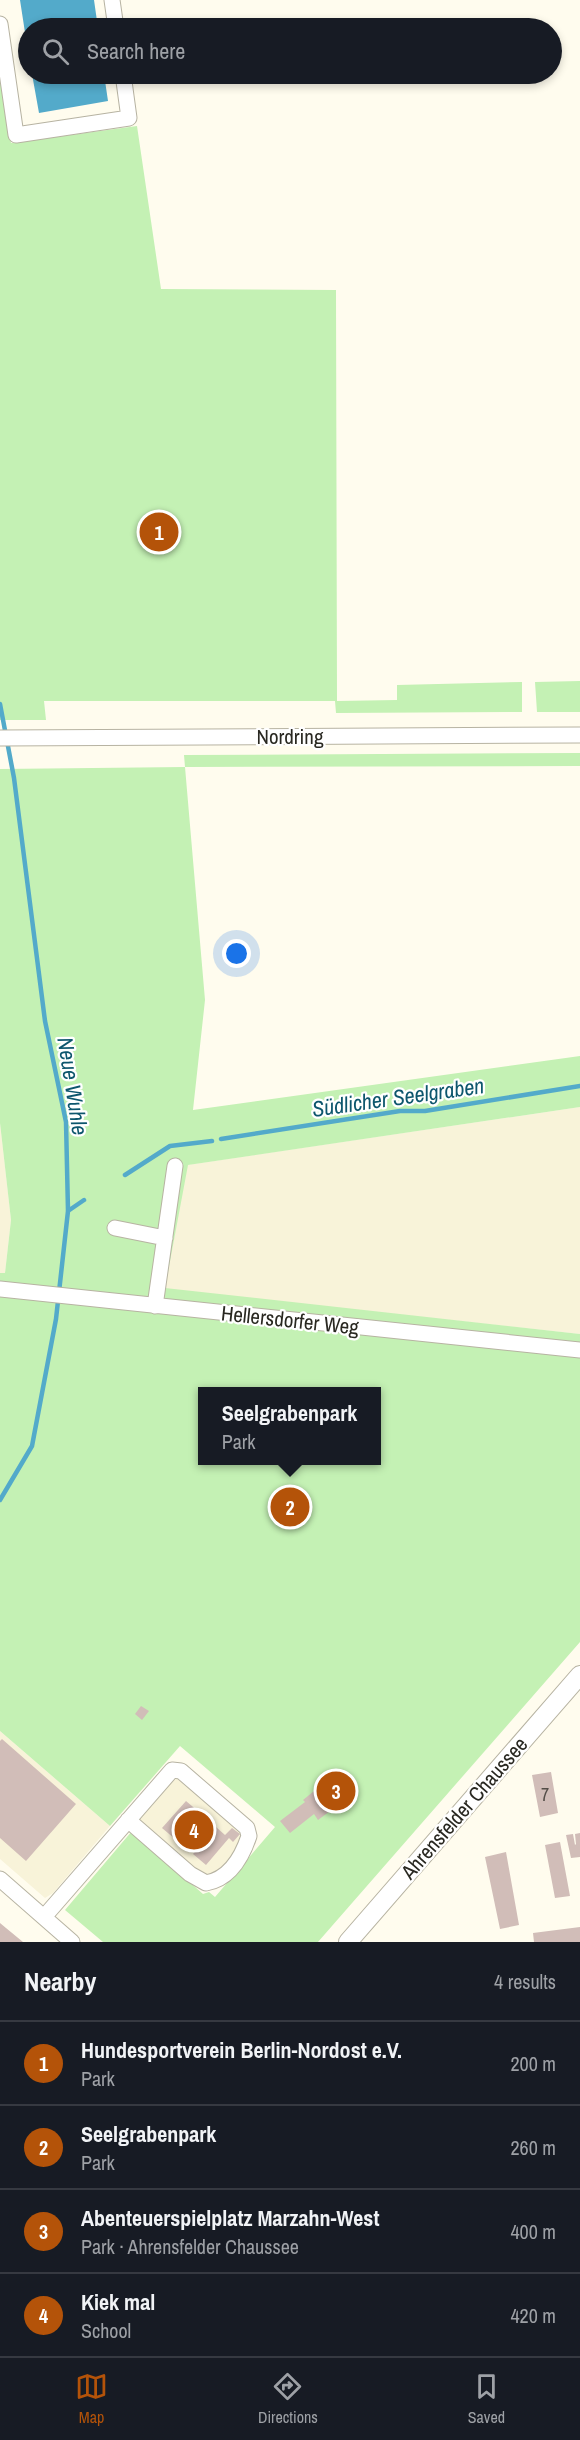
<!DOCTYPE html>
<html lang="en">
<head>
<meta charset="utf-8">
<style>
  body { margin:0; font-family:"Archivo Narrow",sans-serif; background:#20242c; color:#f1f3f6 }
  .you { position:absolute; left:237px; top:954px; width:21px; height:21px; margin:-15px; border:4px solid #fff; border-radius:50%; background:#1a73e8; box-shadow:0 0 0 9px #1a73e833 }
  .badge { display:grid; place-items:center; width:39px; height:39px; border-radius:50%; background:#b45309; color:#fff; font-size:20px; font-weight:700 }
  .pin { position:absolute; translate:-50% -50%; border:3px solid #fff; box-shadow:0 2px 6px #0006 }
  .popup { position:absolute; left:198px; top:1387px; width:183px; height:78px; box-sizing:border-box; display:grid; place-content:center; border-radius:0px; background:#171b24; filter:drop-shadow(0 2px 4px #0005); font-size:20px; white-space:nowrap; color:#9ea1a6 }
  .popup b { font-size:22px; color:#f1f3f6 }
  .popup::after { content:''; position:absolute; left:50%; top:100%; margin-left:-12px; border:12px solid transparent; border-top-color:#171b24 }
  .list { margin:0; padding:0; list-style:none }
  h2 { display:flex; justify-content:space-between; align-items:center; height:78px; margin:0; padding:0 24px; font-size:26px }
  h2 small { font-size:20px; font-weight:400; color:#9ea1a6 }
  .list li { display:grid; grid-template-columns:39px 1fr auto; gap:18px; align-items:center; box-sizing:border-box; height:84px; padding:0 24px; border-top:2px solid #363941 }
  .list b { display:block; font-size:22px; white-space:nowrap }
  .list p { margin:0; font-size:20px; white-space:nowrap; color:#9ea1a6 }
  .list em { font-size:20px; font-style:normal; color:#9ea1a6 }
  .icon { flex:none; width:33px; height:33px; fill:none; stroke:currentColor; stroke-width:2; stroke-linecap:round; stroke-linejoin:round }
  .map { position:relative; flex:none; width:580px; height:1942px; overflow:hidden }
  .search { position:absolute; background:#171b24; box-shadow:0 3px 9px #0003; left:18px; right:18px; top:18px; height:66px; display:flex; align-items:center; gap:15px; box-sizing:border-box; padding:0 21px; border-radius:33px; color:#9ea1a6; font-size:22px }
  .sheet { height:414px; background:#171b24 }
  nav { display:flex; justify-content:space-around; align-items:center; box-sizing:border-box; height:84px; border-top:2px solid #363941; background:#171b24; font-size:16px; color:#9ea1a6 }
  nav a { display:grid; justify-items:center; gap:3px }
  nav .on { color:#b45309 }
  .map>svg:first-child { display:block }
  .built { fill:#f8f3d9 }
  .green { fill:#c4f1b4; fill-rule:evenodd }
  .water { fill:#53aaca }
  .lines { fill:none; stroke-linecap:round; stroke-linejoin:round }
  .stream { stroke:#53aaca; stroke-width:4.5 }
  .building { fill:#d1bdb8 }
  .minor-casing { stroke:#b7b3a2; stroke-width:17 }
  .major-casing { stroke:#b7b3a2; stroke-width:20 }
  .minor { stroke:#fff; stroke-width:15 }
  .major { stroke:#fff; stroke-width:18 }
  .labels { text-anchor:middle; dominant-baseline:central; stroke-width:4.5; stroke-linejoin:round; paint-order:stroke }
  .number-label { font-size:18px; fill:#534d47 }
  .street-label { font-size:21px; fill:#292821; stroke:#fff }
  .water-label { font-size:22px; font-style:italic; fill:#0d566d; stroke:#fff }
</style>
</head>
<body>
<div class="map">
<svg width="580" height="1942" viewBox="0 0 580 1942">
  <rect width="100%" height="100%" fill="#fffcee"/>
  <path class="built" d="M 580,1107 L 580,1334 L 165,1289 L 187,1165 Z
    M 0,1123 L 11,1220 L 5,1273 L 0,1273 Z
    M 0,1731 L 110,1826 L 53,1893 L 45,1898 L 0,1859 Z
    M 177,1779 L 184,1780 L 242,1833 L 242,1840 L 221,1872 L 202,1877 L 135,1819 L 170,1781 Z"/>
  <path class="green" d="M 0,72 L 11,143 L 137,126 L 161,289 L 336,290 L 337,701 L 397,700 L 397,685 L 522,682 L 522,712 L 336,713 L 335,701 L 44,701 L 46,720 L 0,720 Z
    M 580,681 L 580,712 L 537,712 L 535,682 Z
    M 580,753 L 580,766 L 185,767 L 205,1000 L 193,1110 L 580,1056 L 580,1107 L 188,1165 L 165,1288 L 580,1334 L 580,1642 L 318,1942 L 103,1942 L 65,1910 L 132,1831 L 203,1894 L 209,1892 L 215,1897 L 275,1827 L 180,1746 L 110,1826 L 0,1731 L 0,1273 L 5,1273 L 11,1220 L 0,1123 L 0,769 L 185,767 L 184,755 ZM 203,1392 L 377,1392 L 377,1460 L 203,1460 Z"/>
  <path class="water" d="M 20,0 L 94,0 L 98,28 L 28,28 L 28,52 Z
    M 32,74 L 104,74 L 108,101 L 39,113 Z"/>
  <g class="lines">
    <path class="stream" d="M 0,704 L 14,778 L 45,1021 L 66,1122 L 68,1211 L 56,1319 L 32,1446 L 0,1500
      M 221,1139 L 400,1111 L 425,1111 L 580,1086
      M 125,1175 L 170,1146 L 212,1141
      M 68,1211 L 84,1200"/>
  </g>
  <path class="building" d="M 141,1706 L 149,1711 L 142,1720 L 135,1714 Z
    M 2,1739 L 76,1804 L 26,1861 L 0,1838 L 0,1741 Z
    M 551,1772 L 558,1813 L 540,1817 L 532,1775 Z
    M 314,1791 L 330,1811 L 318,1820 L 314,1814 L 290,1833 L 280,1821 L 305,1802 L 303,1800 Z
    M 186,1801 L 199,1812 L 194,1818 L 211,1833 L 216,1827 L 225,1835 L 232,1828 L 240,1834 L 233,1842 L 229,1838 L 206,1865 L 193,1854 L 197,1849 L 180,1833 L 175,1839 L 162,1828 Z
    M 580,1833 L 580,1857 L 571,1858 L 566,1835 L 573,1834 L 575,1845 L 576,1844 L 575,1834 Z
    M 560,1842 L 570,1896 L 555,1898 L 545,1845 Z
    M 506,1852 L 519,1925 L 500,1929 L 485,1857 Z
    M 0,1923 L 6,1928 L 23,1942 L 0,1942 Z
    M 580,1927 L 580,1942 L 534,1942 L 533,1933 Z"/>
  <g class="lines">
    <defs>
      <path id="minor" d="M 112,0 L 116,28
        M 0,24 L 16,135 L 129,118 L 123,74
        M 0,738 L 580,735
        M 115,1228 L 165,1238
        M 0,1289 L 580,1350
        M 155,1306 L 175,1166
        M 0,1879 L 72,1942
        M 44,1917 L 172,1770 L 181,1771 L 247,1828 L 249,1836 C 242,1857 229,1879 206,1883 L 190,1874 L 128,1820"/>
      <path id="major" d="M 348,1942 L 580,1675"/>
    </defs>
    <use href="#minor" class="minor-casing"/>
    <use href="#major" class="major-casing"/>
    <use href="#minor" class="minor"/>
    <use href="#major" class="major"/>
  </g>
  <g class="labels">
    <g class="number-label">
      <text x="545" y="1794">7</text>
    </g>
    <g class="street-label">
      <text x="290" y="736">Nordring</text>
      <text transform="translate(290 1320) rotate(6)">Hellersdorfer Weg</text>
      <text transform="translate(464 1808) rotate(-49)">Ahrensfelder Chaussee</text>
    </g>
    <g class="water-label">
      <text transform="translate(73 1086) rotate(81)">Neue Wuhle</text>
      <text transform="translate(398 1097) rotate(-8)">Südlicher Seelgraben</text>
    </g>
  </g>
</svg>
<div class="you"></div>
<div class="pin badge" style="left:159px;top:532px">1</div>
<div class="pin badge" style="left:290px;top:1507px">2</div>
<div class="popup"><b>Seelgrabenpark</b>Park</div>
<div class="pin badge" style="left:336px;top:1791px">3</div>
<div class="pin badge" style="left:194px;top:1830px">4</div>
<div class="search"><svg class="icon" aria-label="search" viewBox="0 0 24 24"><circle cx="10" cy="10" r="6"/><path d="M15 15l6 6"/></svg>Search here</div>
</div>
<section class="sheet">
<h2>Nearby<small>4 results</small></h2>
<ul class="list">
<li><span class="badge">1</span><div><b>Hundesportverein Berlin-Nordost e.V.</b><p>Park</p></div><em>200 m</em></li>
<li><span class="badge">2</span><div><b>Seelgrabenpark</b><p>Park</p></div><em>260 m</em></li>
<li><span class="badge">3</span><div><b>Abenteuerspielplatz Marzahn-West</b><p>Park · Ahrensfelder Chaussee</p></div><em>400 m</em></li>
<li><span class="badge">4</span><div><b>Kiek mal</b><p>School</p></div><em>420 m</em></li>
</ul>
</section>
<nav>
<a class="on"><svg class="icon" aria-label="map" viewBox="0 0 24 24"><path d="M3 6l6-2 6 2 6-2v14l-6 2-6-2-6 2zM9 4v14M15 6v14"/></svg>Map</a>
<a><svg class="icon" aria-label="directions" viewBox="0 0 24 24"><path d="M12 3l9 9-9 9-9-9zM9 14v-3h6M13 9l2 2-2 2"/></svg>Directions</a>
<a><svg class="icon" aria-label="saved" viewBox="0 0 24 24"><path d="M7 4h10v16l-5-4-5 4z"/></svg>Saved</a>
</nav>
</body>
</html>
